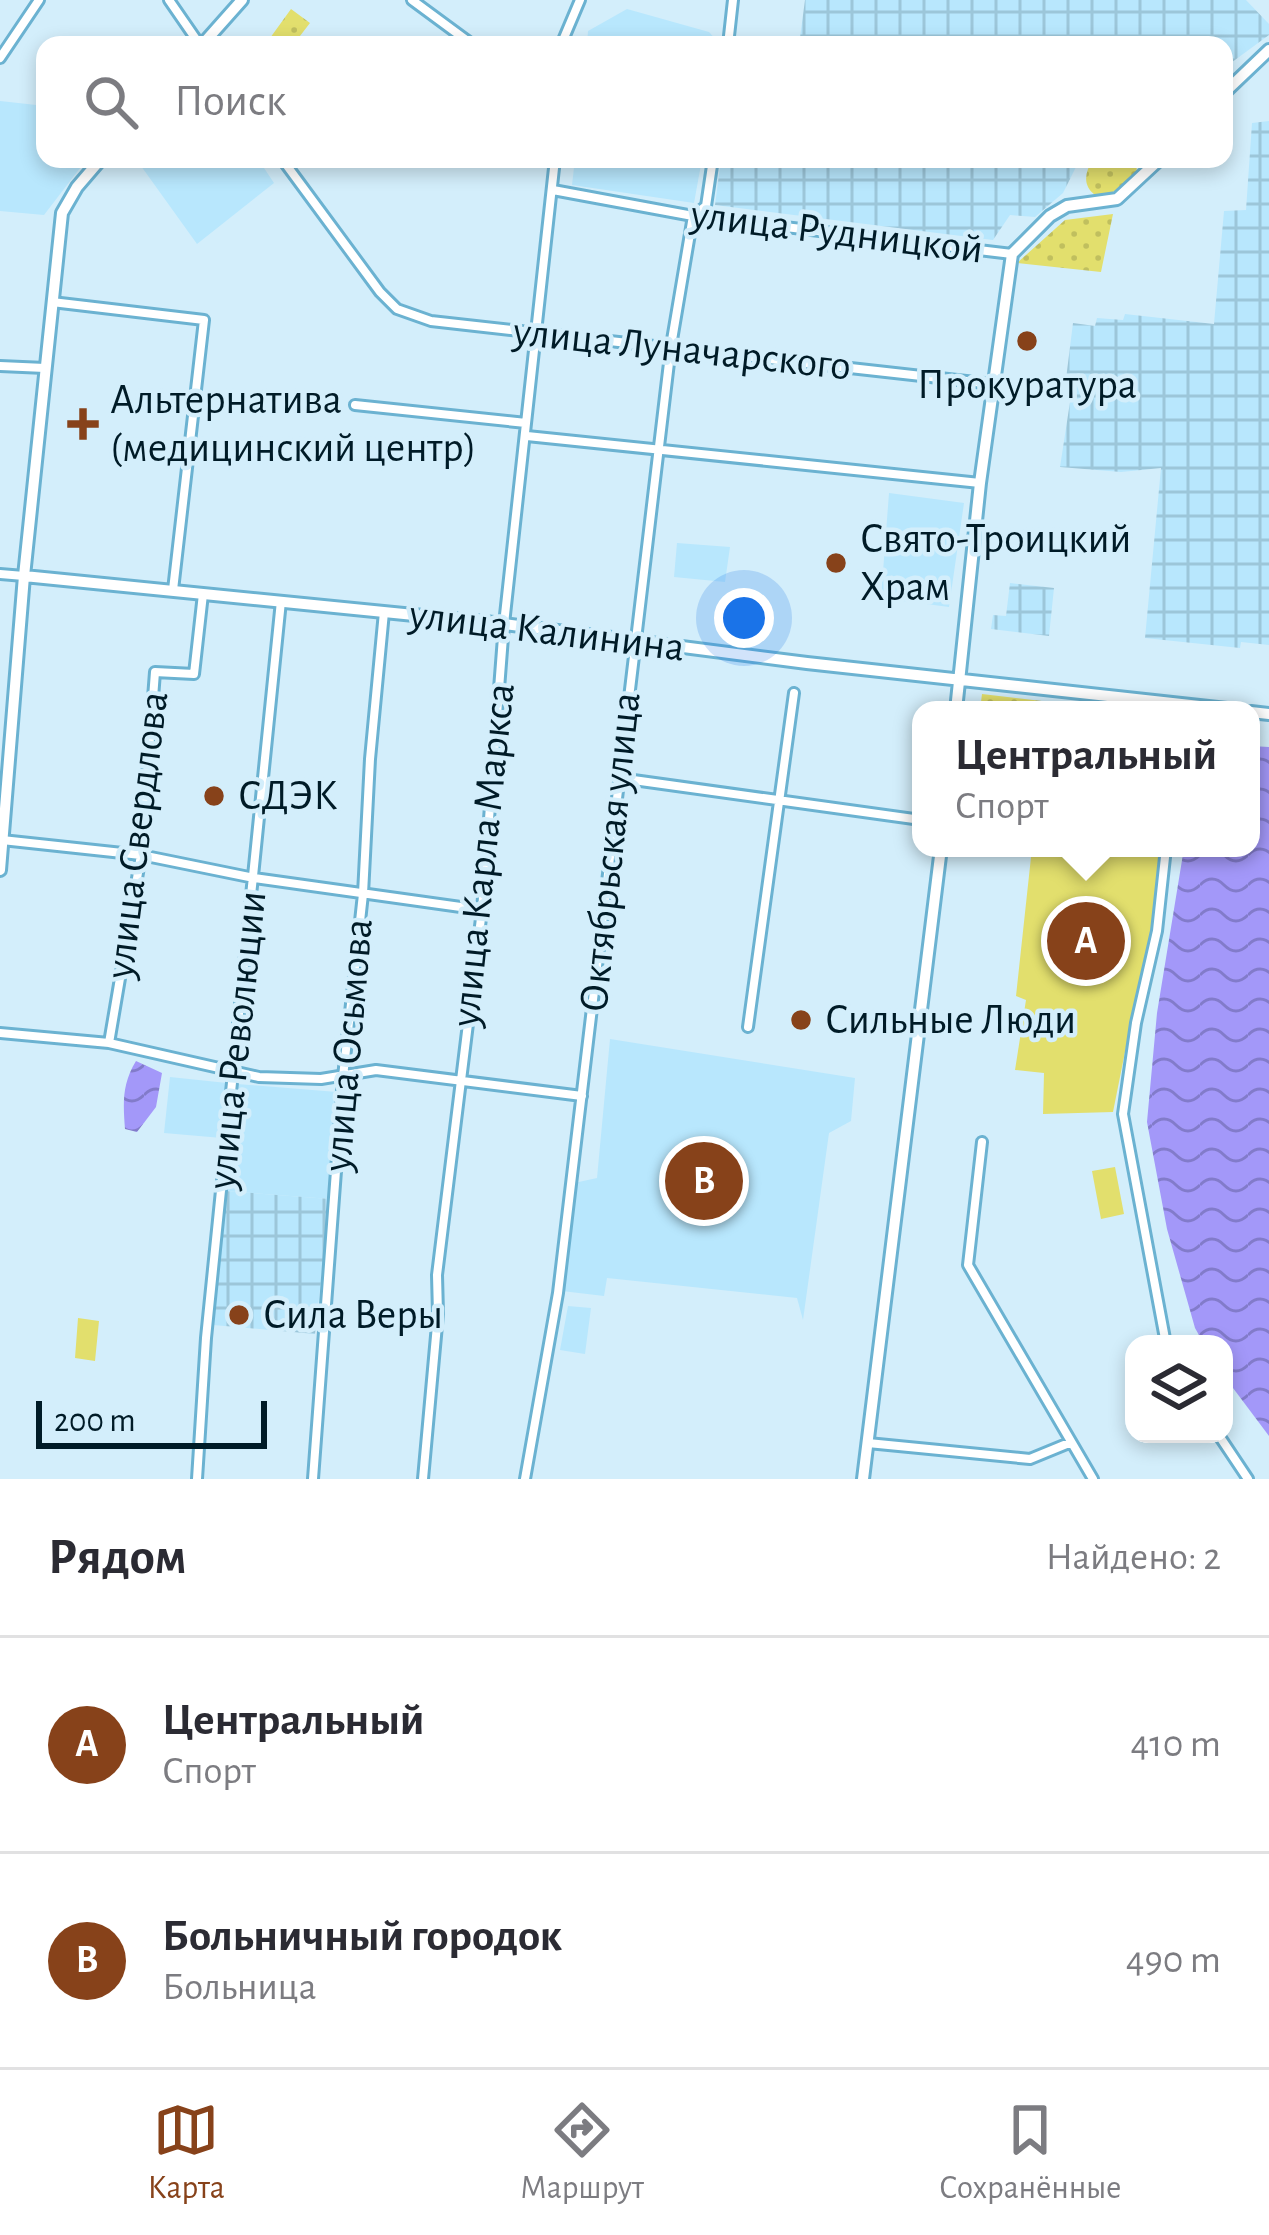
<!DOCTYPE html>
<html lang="ru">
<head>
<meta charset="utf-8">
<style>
  body { margin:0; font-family:"Alegreya Sans",sans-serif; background:#f7f7f7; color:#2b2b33 }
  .controls { position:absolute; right:36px; bottom:36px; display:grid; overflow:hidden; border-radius:24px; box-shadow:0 6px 18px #0003 }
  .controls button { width:108px; height:108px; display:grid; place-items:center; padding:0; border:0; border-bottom:3px solid #e1e1e2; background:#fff; color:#2b2b33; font:60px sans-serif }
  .scale { position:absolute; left:36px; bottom:30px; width:231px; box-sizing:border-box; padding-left:12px; border:6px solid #001b27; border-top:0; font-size:33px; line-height:42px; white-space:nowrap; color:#001b27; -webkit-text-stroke:9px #d3eefb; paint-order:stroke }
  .you { position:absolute; left:744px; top:618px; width:42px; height:42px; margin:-30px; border:9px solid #fff; border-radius:50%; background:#1a73e8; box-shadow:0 0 0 18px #1a73e833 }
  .badge { display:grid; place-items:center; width:78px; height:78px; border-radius:50%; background:#87421a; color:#fff; font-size:39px; font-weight:700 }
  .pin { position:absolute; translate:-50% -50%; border:6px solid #fff; box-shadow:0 3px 12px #0006 }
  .popup { position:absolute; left:912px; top:701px; width:348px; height:156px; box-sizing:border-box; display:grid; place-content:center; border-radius:24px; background:#fff; filter:drop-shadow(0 3px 9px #0005); font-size:39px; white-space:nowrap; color:#7c7c81 }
  .popup b { font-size:45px; color:#2b2b33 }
  .popup::after { content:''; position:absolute; left:50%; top:100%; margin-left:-24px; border:24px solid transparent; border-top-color:#fff }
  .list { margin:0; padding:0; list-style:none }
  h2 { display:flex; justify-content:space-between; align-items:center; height:156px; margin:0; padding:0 48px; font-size:51px }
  h2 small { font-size:39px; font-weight:400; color:#7c7c81 }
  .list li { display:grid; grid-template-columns:78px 1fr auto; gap:36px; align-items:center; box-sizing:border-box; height:216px; padding:0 48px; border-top:3px solid #e1e1e2 }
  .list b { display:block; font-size:45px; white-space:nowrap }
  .list p { margin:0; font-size:39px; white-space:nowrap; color:#7c7c81 }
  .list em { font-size:39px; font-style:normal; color:#7c7c81 }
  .icon { flex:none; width:66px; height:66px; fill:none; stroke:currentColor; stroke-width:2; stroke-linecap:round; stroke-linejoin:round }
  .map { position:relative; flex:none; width:1269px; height:1479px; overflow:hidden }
  .search { position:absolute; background:#fff; box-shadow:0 6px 18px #0003; left:36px; right:36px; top:36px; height:132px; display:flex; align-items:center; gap:30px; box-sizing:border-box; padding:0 42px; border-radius:24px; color:#7c7c81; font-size:45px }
  .sheet { height:588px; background:#fff }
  nav { display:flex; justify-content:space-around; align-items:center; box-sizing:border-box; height:168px; border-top:3px solid #e1e1e2; background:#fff; font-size:33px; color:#7c7c81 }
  nav a { display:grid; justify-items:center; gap:6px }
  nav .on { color:#87421a }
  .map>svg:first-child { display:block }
  .built { fill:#b8e7fd }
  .industrial { fill:url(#industrial-grid) }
  .green { fill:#e2df6d }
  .park { fill:url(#park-dots) }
  .water { fill:url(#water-waves) }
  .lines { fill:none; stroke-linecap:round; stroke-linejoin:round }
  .street-casing { stroke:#6bb2d1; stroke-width:14 }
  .secondary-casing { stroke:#6bb2d1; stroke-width:16 }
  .street { stroke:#fff; stroke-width:8 }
  .secondary { stroke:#fff; stroke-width:10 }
  .poi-dot { fill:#87421a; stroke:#d3eefb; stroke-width:4.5 }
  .labels { text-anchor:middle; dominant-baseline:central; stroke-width:9; stroke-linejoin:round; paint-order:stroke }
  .street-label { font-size:42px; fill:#001b27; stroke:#d3eefb }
  .poi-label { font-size:42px; fill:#001b27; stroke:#d3eefb; text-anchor:start }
</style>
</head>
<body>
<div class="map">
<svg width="1269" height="1479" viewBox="0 0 1269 1479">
  <defs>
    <pattern id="industrial-grid" width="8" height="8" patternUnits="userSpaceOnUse" patternTransform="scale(3)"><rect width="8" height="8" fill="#b8e7fd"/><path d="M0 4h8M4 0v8" fill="none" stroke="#9cc6d9"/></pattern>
    <pattern id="park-dots" width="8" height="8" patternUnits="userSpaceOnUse" patternTransform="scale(3)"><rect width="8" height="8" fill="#e2df6d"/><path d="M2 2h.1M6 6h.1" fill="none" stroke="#c0bf5e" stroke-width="1.8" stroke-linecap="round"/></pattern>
    <pattern id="water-waves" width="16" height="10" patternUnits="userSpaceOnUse" patternTransform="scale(3)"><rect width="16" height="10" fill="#a398f9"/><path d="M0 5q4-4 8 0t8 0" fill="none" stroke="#827bca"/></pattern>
  </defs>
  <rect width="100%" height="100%" fill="#d3eefb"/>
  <path class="built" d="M 627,9 L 709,32 L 721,45 L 587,45 L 588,31 Z
    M 0,101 L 45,106 L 45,159 L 87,159 L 44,215 L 0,211 Z
    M 136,159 L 258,159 L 274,183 L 197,244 Z
    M 575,159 L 702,159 L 694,203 L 572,185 Z
    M 889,493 L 964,503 L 949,607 L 881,598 Z
    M 677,543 L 730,547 L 725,582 L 674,577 Z
    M 610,1039 L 855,1078 L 851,1121 L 829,1133 L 803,1320 L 797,1298 L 607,1278 L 604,1296 L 562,1291 L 574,1183 L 597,1178 Z
    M 170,1077 L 227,1083 L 222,1138 L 164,1133 Z
    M 237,1084 L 337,1092 L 330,1199 L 225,1191 Z
    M 568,1306 L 591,1308 L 585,1354 L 560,1350 Z"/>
  <path class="industrial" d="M 805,0 L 1246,0 L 1269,24 L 1269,35 L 1224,68 L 1224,45 L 799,45 Z
    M 1269,121 L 1269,645 L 1241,642 L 1240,648 L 1145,638 L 1161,468 L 1121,472 L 1060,467 L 1072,389 L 1065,387 L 1073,323 L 1095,326 L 1097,318 L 1123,320 L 1125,314 L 1214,324 L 1224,211 L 1246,210 L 1252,123 Z
    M 721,159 L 1080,159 L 1063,193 L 1035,217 L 1010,215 L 993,240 L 715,205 Z
    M 1010,583 L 1054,588 L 1049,636 L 991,629 L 993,615 L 1006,616 Z
    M 225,1191 L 330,1199 L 315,1334 L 213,1325 Z"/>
  <path class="green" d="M 1032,848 L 1161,848 L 1146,971 L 1134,1007 L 1113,1112 L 1043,1114 L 1044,1073 L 1015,1070 L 1026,1000 L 1016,996 Z
    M 1115,1167 L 1124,1214 L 1101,1219 L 1092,1171 Z
    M 78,1318 L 99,1321 L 95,1361 L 75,1358 Z"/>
  <path class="park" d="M 291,9 L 310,23 L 293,45 L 265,45 Z
    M 1093,159 L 1136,159 L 1137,176 L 1110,194 L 1095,195 C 1082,185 1085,172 1093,159 Z
    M 1113,214 L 1101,272 L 1017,263 L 1065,220 Z
    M 982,694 L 1120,710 L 980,710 Z"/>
  <path class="water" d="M 1251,746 L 1269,747 L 1269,1436 L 1224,1376 L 1224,1344 L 1204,1344 L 1195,1328 L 1167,1229 L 1147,1122 L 1157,1013 L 1184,848 L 1251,848 Z
    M 136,1061 L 162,1073 L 156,1107 L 137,1132 L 125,1129 C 123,1103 122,1084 136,1061 Z"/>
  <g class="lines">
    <defs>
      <path id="street" d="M 169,0 L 200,45
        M 412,0 L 473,45
        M 561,45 L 580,0
        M 728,45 L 733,0
        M 0,58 L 39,0
        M 282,159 L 380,292 L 397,309 L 431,321 L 993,384
        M 553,190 L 693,216 L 1012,254
        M 52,302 L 204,320 L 173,590
        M 0,366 L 45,368
        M 355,405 L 526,423
        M 527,436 L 980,483
        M 0,574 L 24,576
        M 619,778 L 921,820
        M 2,840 L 141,855 L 254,878 L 482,910
        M 748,1027 L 794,693
        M 0,1033 L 109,1043 L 259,1077 L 321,1079 L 376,1070 L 582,1096
        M 109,1043 L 141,855 L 155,672 L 194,674 L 203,594
        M 982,1142 L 968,1265 L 1093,1479
        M 1166,1344 L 1123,1114 L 1136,1023 L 1157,931 L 1166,848
        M 1218,1434 L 1248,1479
        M 868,1443 L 1030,1459 L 1069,1443
        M 197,1479 L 206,1338 L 281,601
        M 313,1479 L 343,1077 L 363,894 L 370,759 L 384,612
        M 423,1479 L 438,1314 L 437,1275 L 482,910 L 504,624 L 555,159
        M 525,1479 L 558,1293 L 671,346 L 693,216 L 706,206 L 713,159"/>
      <path id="secondary" d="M 202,45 L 242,0
        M 1224,93 L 1269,50
        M 24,576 L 504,624 L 807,663 L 1236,710
        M 956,710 L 980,483 L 1012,254 L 1050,216 L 1067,206 L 1117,199 L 1160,159
        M 1251,712 L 1269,714
        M 0,870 L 24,576 L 62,213 L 77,187 L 101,159
        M 863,1479 L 941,848"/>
    </defs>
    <use href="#street" class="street-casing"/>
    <use href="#secondary" class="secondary-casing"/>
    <use href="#street" class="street"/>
    <use href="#secondary" class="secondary"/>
  </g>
  <g class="poi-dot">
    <circle cx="1027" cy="341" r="12"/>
    <path d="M77 406h12v12h12v12h-12v12h-12v-12h-12v-12h12z"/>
    <circle cx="836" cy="563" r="12"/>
    <circle cx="214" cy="796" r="12"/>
    <circle cx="801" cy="1020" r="12"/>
    <circle cx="239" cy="1315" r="12"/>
  </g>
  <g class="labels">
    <g class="street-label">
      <text transform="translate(837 232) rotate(7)">улица Рудницкой</text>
      <text transform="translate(682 349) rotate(6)">улица Луначарского</text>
      <text transform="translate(547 631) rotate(7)">улица Калинина</text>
      <text transform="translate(137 835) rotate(-83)">улица Свердлова</text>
      <text transform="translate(610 852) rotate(-84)">Октябрьская улица</text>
      <text transform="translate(483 855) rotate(-84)">улица Карла Маркса</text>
      <text transform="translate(237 1040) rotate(-84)">улица Революции</text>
      <text transform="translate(348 1045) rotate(-85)">улица Осьмова</text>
    </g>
    <g class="poi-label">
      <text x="1027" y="385" text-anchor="middle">Прокуратура</text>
      <text x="110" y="400">Альтернатива<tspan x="110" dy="48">(медицинский центр)</tspan></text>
      <text x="860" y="539">Свято-Троицкий<tspan x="860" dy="48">Храм</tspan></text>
      <text x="238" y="796">СДЭК</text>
      <text x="825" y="1020">Сильные Люди</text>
      <text x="263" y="1315">Сила Веры</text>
    </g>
  </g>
</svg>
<div class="controls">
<button><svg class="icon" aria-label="layers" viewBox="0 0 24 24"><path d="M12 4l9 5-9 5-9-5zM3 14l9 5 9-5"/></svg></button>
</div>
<div class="scale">200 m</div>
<div class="you"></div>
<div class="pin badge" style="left:1086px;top:941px">A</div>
<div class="popup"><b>Центральный</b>Спорт</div>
<div class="pin badge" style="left:704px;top:1181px">B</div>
<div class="search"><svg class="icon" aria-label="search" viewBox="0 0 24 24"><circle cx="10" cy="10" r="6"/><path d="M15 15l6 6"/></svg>Поиск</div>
</div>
<section class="sheet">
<h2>Рядом<small>Найдено: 2</small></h2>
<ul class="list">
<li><span class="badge">A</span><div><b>Центральный</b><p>Спорт</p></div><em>410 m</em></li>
<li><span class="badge">B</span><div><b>Больничный городок</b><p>Больница</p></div><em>490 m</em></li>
</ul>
</section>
<nav>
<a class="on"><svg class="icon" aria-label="map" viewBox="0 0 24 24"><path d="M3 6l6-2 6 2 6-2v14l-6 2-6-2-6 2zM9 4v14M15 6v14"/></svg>Карта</a>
<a><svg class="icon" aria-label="directions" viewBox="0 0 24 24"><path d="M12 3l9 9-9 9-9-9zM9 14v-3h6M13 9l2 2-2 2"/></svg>Маршрут</a>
<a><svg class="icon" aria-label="saved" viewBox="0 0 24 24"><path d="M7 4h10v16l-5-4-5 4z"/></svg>Сохранённые</a>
</nav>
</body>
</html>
